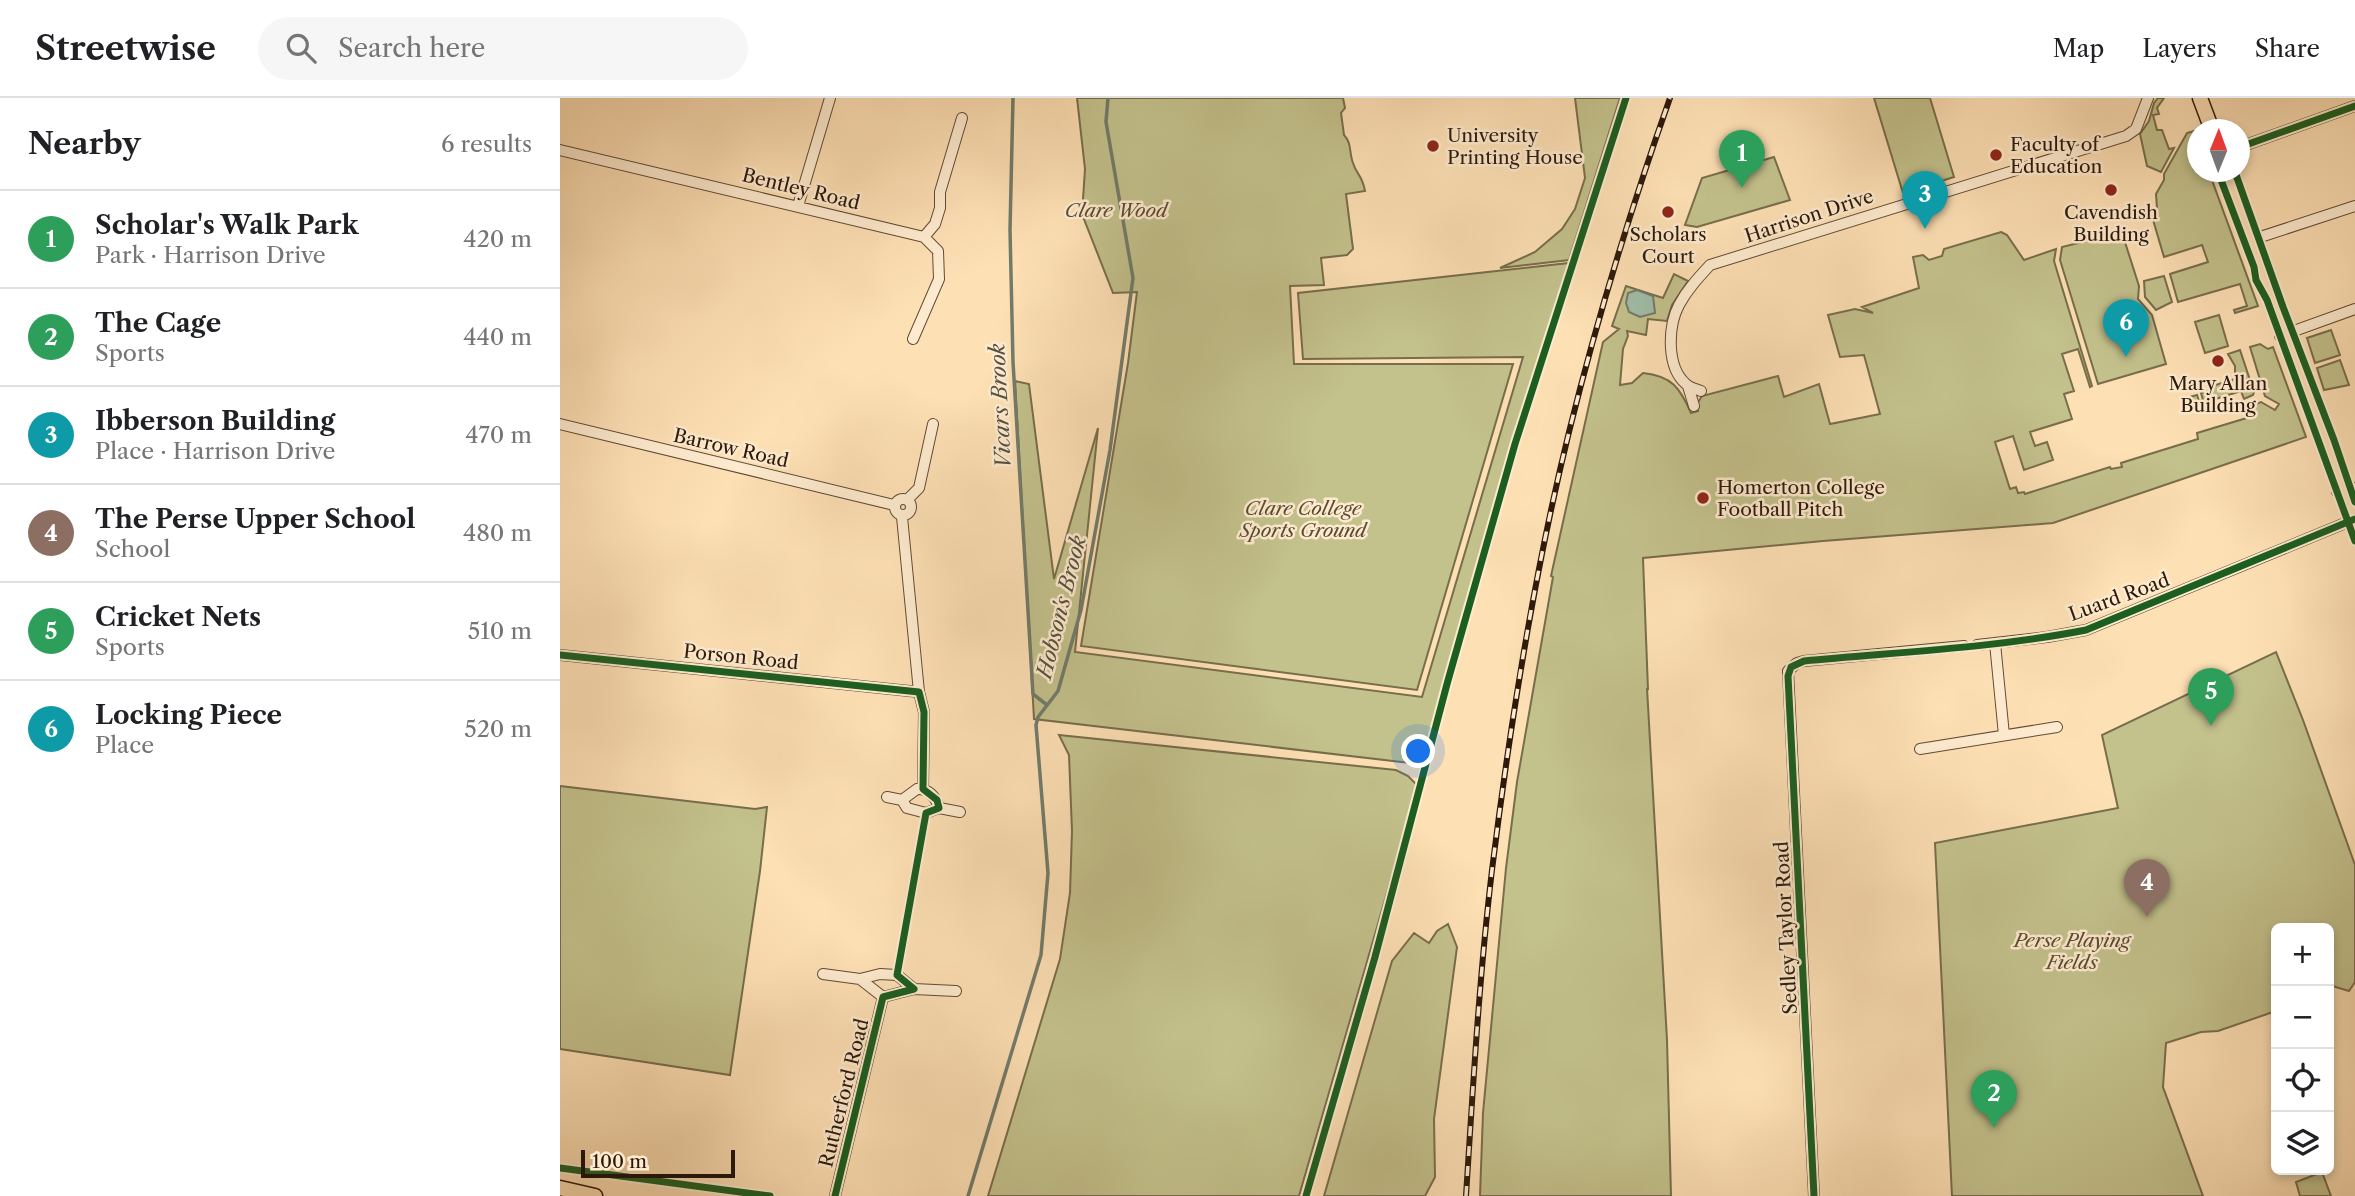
<!DOCTYPE html>
<html lang="en">
<head>
<meta charset="utf-8">
<style>
  body { margin:0; font-family:"Libre Caslon Text",serif; background:#f6f6f6; color:#202124 }
  .controls { position:absolute; right:21px; bottom:21px; display:grid; overflow:hidden; border-radius:10px; box-shadow:0 4px 10px #0003 }
  .controls button { width:63px; height:63px; display:grid; place-items:center; padding:0; border:0; border-bottom:2px solid #e0e0e0; background:#fff; color:#202124; font:35px sans-serif }
  .compass { position:absolute; left:1627px; top:21px; width:63px; height:63px; border-radius:50%; background:#fff; box-shadow:0 4px 10px #0003; rotate:1deg }
  .scale { position:absolute; left:21px; bottom:18px; width:154px; box-sizing:border-box; padding-left:7px; border:4px solid #2d190b; border-top:0; font-size:19px; line-height:24px; white-space:nowrap; color:#2d190b; -webkit-text-stroke:5px #feebcf; paint-order:stroke }
  .you { position:absolute; left:859px; top:654px; width:24px; height:24px; margin:-18px; border:5px solid #fff; border-radius:50%; background:#1a73e8; box-shadow:0 0 0 10px #1a73e833 }
  .badge { display:grid; place-items:center; width:46px; height:46px; border-radius:50%; background:#0f766e; color:#fff; font-size:23px; font-weight:700 }
  .pin { position:absolute; translate:-50% -58px; filter:drop-shadow(0 2px 4px #0008) }
  .pin::after { content:''; position:absolute; top:37px; width:24px; height:21px; background:inherit; clip-path:polygon(0 0,100% 0,50% 100%) }
  .list { margin:0; padding:0; list-style:none }
  h2 { display:flex; justify-content:space-between; align-items:center; height:91px; margin:0; padding:0 28px; font-size:30px }
  h2 small { font-size:23px; font-weight:400; color:#757577 }
  .list li { display:grid; grid-template-columns:46px 1fr auto; gap:21px; align-items:center; box-sizing:border-box; height:98px; padding:0 28px; border-top:2px solid #e0e0e0 }
  .list b { display:block; font-size:26px; white-space:nowrap }
  .list p { margin:0; font-size:23px; white-space:nowrap; color:#757577 }
  .list em { font-size:23px; font-style:normal; color:#757577 }
  .icon { flex:none; width:38px; height:38px; fill:none; stroke:currentColor; stroke-width:2; stroke-linecap:round; stroke-linejoin:round }
  .map { position:relative; flex:none; width:1795px; height:1098px; overflow:hidden }
  header { display:flex; align-items:center; gap:42px; box-sizing:border-box; height:98px; padding:0 35px; background:#fff; border-bottom:2px solid #e0e0e0 }
  header strong { font-size:33px }
  nav { display:flex; gap:38px; margin-inline-start:auto; font-size:24px }
  .search { width:490px; height:63px; background:#f6f6f6; display:flex; align-items:center; gap:18px; box-sizing:border-box; padding:0 24px; border-radius:38px; color:#757577; font-size:26px }
  main { display:flex }
  aside { flex:1; background:#fff }
  .map>svg:first-child { display:block }
  .green { fill:#c3c18c; stroke:#786d4c; stroke-width:2 }
  .water { fill:#a0bda9; stroke:#727b6a; stroke-width:2 }
  .lines { fill:none; stroke-linecap:round; stroke-linejoin:round }
  .stream { stroke:#727b6a; stroke-width:3.5 }
  .street-casing { stroke:#614b36; stroke-width:12 }
  .primary-casing { stroke:#2d190b; stroke-width:17 }
  .street { stroke:#feebcf; stroke-width:10 }
  .primary { stroke:#fee0b5; stroke-width:14 }
  .rail-casing { stroke:#2d190b; stroke-width:6 }
  .rail { stroke:#feebcf; stroke-width:3.5; stroke-dasharray:10; stroke-linecap:butt }
  .cycleway-casing { stroke:#feebcf; stroke-width:11 }
  .cycleway { stroke:#1b5e20; stroke-width:7 }
  .poi-dot { fill:#8f2418; stroke:#feebcf; stroke-width:2.5 }
  .labels { text-anchor:middle; dominant-baseline:central; stroke-width:5; stroke-linejoin:round; paint-order:stroke }
  .poi-label { font-size:19px; fill:#2d190b; stroke:#feebcf; text-anchor:start }
  .street-label { font-size:19px; fill:#2d190b; stroke:#feebcf }
  .park-label { font-size:19px; font-style:italic; fill:#5a4b32; stroke:#feebcf }
  .water-label { font-size:21px; font-style:italic; fill:#555242; stroke:#feebcf }
</style>
</head>
<body>
<header>
<strong>Streetwise</strong>
<div class="search"><svg class="icon" aria-label="search" viewBox="0 0 24 24"><circle cx="10" cy="10" r="6"/><path d="M15 15l6 6"/></svg>Search here</div>
<nav><a>Map</a><a>Layers</a><a>Share</a></nav>
</header>
<main>
<aside>
<h2>Nearby<small>6 results</small></h2>
<ul class="list">
<li><span class="badge" style="background:#2e9e5b">1</span><div><b>Scholar's Walk Park</b><p>Park · Harrison Drive</p></div><em>420 m</em></li>
<li><span class="badge" style="background:#2e9e5b">2</span><div><b>The Cage</b><p>Sports</p></div><em>440 m</em></li>
<li><span class="badge" style="background:#0f9aa8">3</span><div><b>Ibberson Building</b><p>Place · Harrison Drive</p></div><em>470 m</em></li>
<li><span class="badge" style="background:#8d6e63">4</span><div><b>The Perse Upper School</b><p>School</p></div><em>480 m</em></li>
<li><span class="badge" style="background:#2e9e5b">5</span><div><b>Cricket Nets</b><p>Sports</p></div><em>510 m</em></li>
<li><span class="badge" style="background:#0f9aa8">6</span><div><b>Locking Piece</b><p>Place</p></div><em>520 m</em></li>
</ul>
</aside>
<div class="map">
<svg width="1795" height="1098" viewBox="0 0 1795 1098">
  <rect width="100%" height="100%" fill="#fee0b5"/>
  <filter id="stains"><feTurbulence type="fractalNoise" baseFrequency=".00286" numOctaves="4"/><feColorMatrix values="0 0 0 0 .2 0 0 0 0 .09 0 0 0 0 .02 0 0 0 .5 -.17"/></filter>
  <radialGradient id="worn" r=".72"><stop offset=".6" stop-color="#630" stop-opacity="0"/><stop offset="1" stop-color="#630" stop-opacity=".3"/></radialGradient>
  <path class="green" d="M 517,0 L 783,0 L 785,10 L 781,15 L 784,37 C 792,45 789,55 793,65 C 797,78 802,76 805,93 L 786,96 L 793,151 L 787,157 L 761,160 L 764,187 L 730,188 L 734,266 L 953,266 L 857,592 L 521,548 L 568,265 L 577,194 L 553,195 L 522,116 L 525,71 Z
    M 1015,0 L 1060,0 L 1009,162 L 940,170 L 975,154 L 1002,131 L 1015,111 L 1025,80 Z
    M 1314,0 L 1370,0 L 1394,79 L 1343,95 Z
    M 1598,0 L 1604,0 L 1597,10 L 1599,16 L 1593,17 L 1597,32 L 1602,32 L 1609,51 L 1614,50 L 1601,74 L 1587,68 L 1580,36 L 1589,23 L 1594,5 Z
    M 1634,33 L 1637,42 L 1638,74 L 1649,74 L 1698,208 L 1675,215 L 1674,212 L 1687,208 L 1680,186 L 1618,204 L 1610,176 L 1648,164 L 1642,147 L 1604,159 L 1591,115 L 1597,110 L 1596,96 L 1604,82 L 1604,76 L 1627,35 Z
    M 1214,59 L 1230,102 L 1137,129 L 1125,127 L 1142,80 Z
    M 1441,134 L 1447,137 L 1464,162 L 1496,151 L 1494,163 L 1532,288 L 1530,289 L 1518,251 L 1502,256 L 1514,293 L 1504,296 L 1512,321 L 1470,334 L 1475,348 L 1487,344 L 1493,362 L 1464,372 L 1453,338 L 1435,344 L 1450,391 L 1456,389 L 1458,395 L 1464,394 L 1465,396 L 1550,369 L 1551,371 L 1562,369 L 1561,365 L 1638,341 L 1637,335 L 1690,319 L 1687,309 L 1701,304 L 1715,312 L 1719,306 L 1705,298 L 1690,249 L 1700,246 L 1708,251 L 1713,249 L 1746,339 L 1493,425 L 1263,443 L 1083,460 L 1088,592 L 1087,590 L 1107,942 L 1111,1098 L 920,1098 L 923,1015 L 946,770 L 957,684 L 993,479 L 991,478 L 1043,244 L 1059,231 L 1052,228 L 1066,188 L 1103,200 L 1114,176 L 1128,183 L 1112,207 L 1107,223 L 1088,221 L 1086,237 L 1067,233 L 1068,238 L 1063,251 L 1060,287 L 1072,285 L 1083,275 C 1112,278 1120,290 1131,315 L 1138,313 L 1137,306 L 1142,298 L 1218,278 L 1224,299 L 1259,286 L 1270,326 L 1320,316 L 1304,257 L 1280,259 L 1268,217 L 1295,211 L 1313,215 L 1302,209 L 1359,190 L 1353,159 L 1363,157 L 1369,162 L 1382,158 L 1384,151 Z
    M 1554,136 L 1564,141 L 1579,188 L 1578,201 L 1592,217 L 1606,266 L 1538,286 L 1500,162 L 1502,149 Z
    M 1009,165 L 867,667 L 474,621 L 455,283 L 469,286 L 494,481 L 538,330 L 515,554 L 862,599 L 963,259 L 743,261 L 738,195 Z
    M 1604,178 L 1612,204 L 1596,212 L 1585,199 L 1584,183 Z
    M 1659,217 L 1668,248 L 1645,255 L 1635,224 Z
    M 1771,232 L 1780,257 L 1755,265 L 1747,240 Z
    M 1680,252 L 1694,294 L 1693,297 L 1684,301 L 1681,293 L 1630,309 L 1626,300 L 1637,297 L 1639,303 L 1643,302 L 1641,295 L 1649,293 L 1649,289 L 1675,281 L 1675,268 L 1668,256 Z
    M 1780,262 L 1789,287 L 1764,292 L 1757,270 Z
    M 1716,554 L 1743,622 L 1795,767 L 1795,884 L 1789,893 L 1769,887 L 1769,830 L 1716,830 L 1716,913 L 1658,933 L 1641,934 L 1606,945 L 1603,989 L 1643,1098 L 1392,1098 L 1375,745 L 1558,710 L 1542,637 Z
    M 499,637 L 836,672 L 848,678 L 858,688 L 739,1098 L 428,1098 L 500,861 L 510,795 L 512,733 L 509,657 Z
    M 0,688 L 195,711 L 207,709 L 200,773 L 170,977 L 0,951 Z
    M 888,826 L 897,849 L 874,1021 L 875,1079 L 865,1098 L 764,1098 L 832,863 L 854,835 L 869,845 L 877,833 Z
    M 1762,1074 L 1771,1098 L 1740,1098 L 1736,1084 Z"/>
  <path class="water" d="M 1077,192 L 1093,198 L 1095,215 L 1080,219 L 1069,214 L 1066,205 L 1068,195 Z"/>
  <g class="lines">
    <path class="stream" d="M 453,0 L 450,132 L 453,264 L 473,596 L 487,607
      M 408,1098 L 481,857 L 488,775 L 476,627 L 478,619 L 498,593 L 521,512 L 550,352 L 573,180 L 546,24 L 548,0"/>
    <defs>
      <path id="street" d="M 1680,49 L 1795,8
        M 0,52 L 364,139 L 378,153 L 379,181 L 353,241
        M 238,108 L 270,0
        M 364,139 L 375,126 L 380,110 L 380,94 L 402,20
        M 1685,144 L 1795,108
        M 1720,238 L 1795,211
        M 1128,288 L 1134,308
        M 1141,293 C 1136,291 1130,290 1126,286 C 1106,269 1108,228 1119,207 C 1127,192 1138,180 1150,167 L 1566,38 L 1576,31 L 1588,0
        M 0,326 L 334,407
        M 1777,394 L 1795,390
        M335 409a8 8 0 1 1 16 0a8 8 0 1 1-16 0Z
        M 347,402 L 359,390 L 373,326
        M 342,419 L 359,594 L 364,614 L 363,691
        M 1435,545 L 1444,637
        M 1417,547 L 1487,539 L 1526,532 L 1795,421
        M 0,557 L 359,594
        M 1360,651 L 1497,629
        M 357,691 C 368,690 376,699 379,710 L 366,715 L 347,710 L 342,702 Z
        M 327,699 L 342,702
        M 379,710 L 400,714
        M 263,876 L 300,881
        M 320,876 L 337,877 L 354,891 L 323,899 L 300,881 Z
        M 354,891 L 396,893
        M 275,1098 L 323,899
        M 1254,1098 L 1228,573 L 1237,565 L 1244,563 L 1404,548"/>
      <path id="primary" d="M 1640,0 L 1652,32
        M 1667,74 L 1795,421
        M 0,1090 L 35,1098"/>
    </defs>
    <use href="#street" class="street-casing"/>
    <use href="#primary" class="primary-casing"/>
    <use href="#street" class="street"/>
    <use href="#primary" class="primary"/>
    <defs>
      <path id="rail" d="M 906,1098 C 913,989 919,881 932,772 C 950,627 974,476 1009,334 C 1037,221 1071,110 1110,0"/>
    </defs>
    <use href="#rail" class="rail-casing"/>
    <use href="#rail" class="rail"/>
    <defs>
      <path id="cycleway" d="M 1680,49 L 1795,8
        M 1658,74 L 1694,169 L 1696,182 L 1707,202 L 1795,443
        M 1675,74 L 1723,209 L 1774,342 L 1795,404
        M 0,557 L 359,594 L 364,614 L 363,691 L 377,702 L 379,710 L 366,715 L 337,877 L 354,891 L 323,899 L 275,1098
        M 0,1070 L 210,1098
        M 746,1098 L 815,859 L 887,586 L 955,346 L 1066,0
        M 1254,1098 L 1228,578 L 1231,569 L 1244,563 C 1338,554 1434,550 1526,532 L 1795,421"/>
    </defs>
    <use href="#cycleway" class="cycleway-casing"/>
    <use href="#cycleway" class="cycleway"/>
  </g>
  <g class="poi-dot">
    <circle cx="873" cy="48" r="7"/>
    <circle cx="1436" cy="57" r="7"/>
    <circle cx="1551" cy="92" r="7"/>
    <circle cx="1108" cy="114" r="7"/>
    <circle cx="1658" cy="263" r="7"/>
    <circle cx="1143" cy="400" r="7"/>
  </g>
  <g class="labels">
    <g class="poi-label">
      <text x="887" y="37">University<tspan x="887" dy="22">Printing House</tspan></text>
      <text x="1450" y="46">Faculty of<tspan x="1450" dy="22">Education</tspan></text>
      <text x="1551" y="114" text-anchor="middle">Cavendish<tspan x="1551" dy="22">Building</tspan></text>
      <text x="1108" y="136" text-anchor="middle">Scholars<tspan x="1108" dy="22">Court</tspan></text>
      <text x="1658" y="285" text-anchor="middle">Mary Allan<tspan x="1658" dy="22">Building</tspan></text>
      <text x="1157" y="389">Homerton College<tspan x="1157" dy="22">Football Pitch</tspan></text>
    </g>
    <g class="street-label">
      <text transform="translate(241 91) rotate(14)">Bentley Road</text>
      <text transform="translate(1249 118) rotate(-18)">Harrison Drive</text>
      <text transform="translate(171 350) rotate(13)">Barrow Road</text>
      <text transform="translate(1559 499) rotate(-20)">Luard Road</text>
      <text transform="translate(181 559) rotate(6)">Porson Road</text>
      <text transform="translate(1226 830) rotate(-93)">Sedley Taylor Road</text>
      <text transform="translate(284 995) rotate(-76)">Rutherford Road</text>
    </g>
    <g class="park-label">
      <text x="556" y="112">Clare Wood</text>
      <text x="743" y="410">Clare College<tspan x="743" dy="22">Sports Ground</tspan></text>
      <text x="1512" y="842">Perse Playing<tspan x="1512" dy="22">Fields</tspan></text>
    </g>
    <g class="water-label">
      <text transform="translate(440 308) rotate(-93)">Vicars Brook</text>
      <text transform="translate(501 509) rotate(-76)">Hobson's Brook</text>
    </g>
  </g>
  <rect width="100%" height="100%" filter="url(#stains)"/>
  <rect width="100%" height="100%" fill="url(#worn)"/>
</svg>
<div class="controls">
<button>+</button>
<button>−</button>
<button><svg class="icon" aria-label="locate" viewBox="0 0 24 24"><circle cx="12" cy="12" r="6"/><path d="M12 2v4M12 18v4M2 12h4M18 12h4"/></svg></button>
<button><svg class="icon" aria-label="layers" viewBox="0 0 24 24"><path d="M12 4l9 5-9 5-9-5zM3 14l9 5 9-5"/></svg></button>
</div>
<svg class="compass" viewBox="-18 -18 36 36"><path d="M0-13l5 13h-10z" fill="#e53935"/><path d="M0 13l5-13h-10z" fill="#757577"/></svg>
<div class="scale">100 m</div>
<div class="you"></div>
<div class="pin badge" style="left:1182px;top:90px;background:#2e9e5b">1</div>
<div class="pin badge" style="left:1434px;top:1030px;background:#2e9e5b">2</div>
<div class="pin badge" style="left:1365px;top:131px;background:#0f9aa8">3</div>
<div class="pin badge" style="left:1587px;top:819px;background:#8d6e63">4</div>
<div class="pin badge" style="left:1651px;top:628px;background:#2e9e5b">5</div>
<div class="pin badge" style="left:1566px;top:259px;background:#0f9aa8">6</div>
</div>
</main>
</body>
</html>
